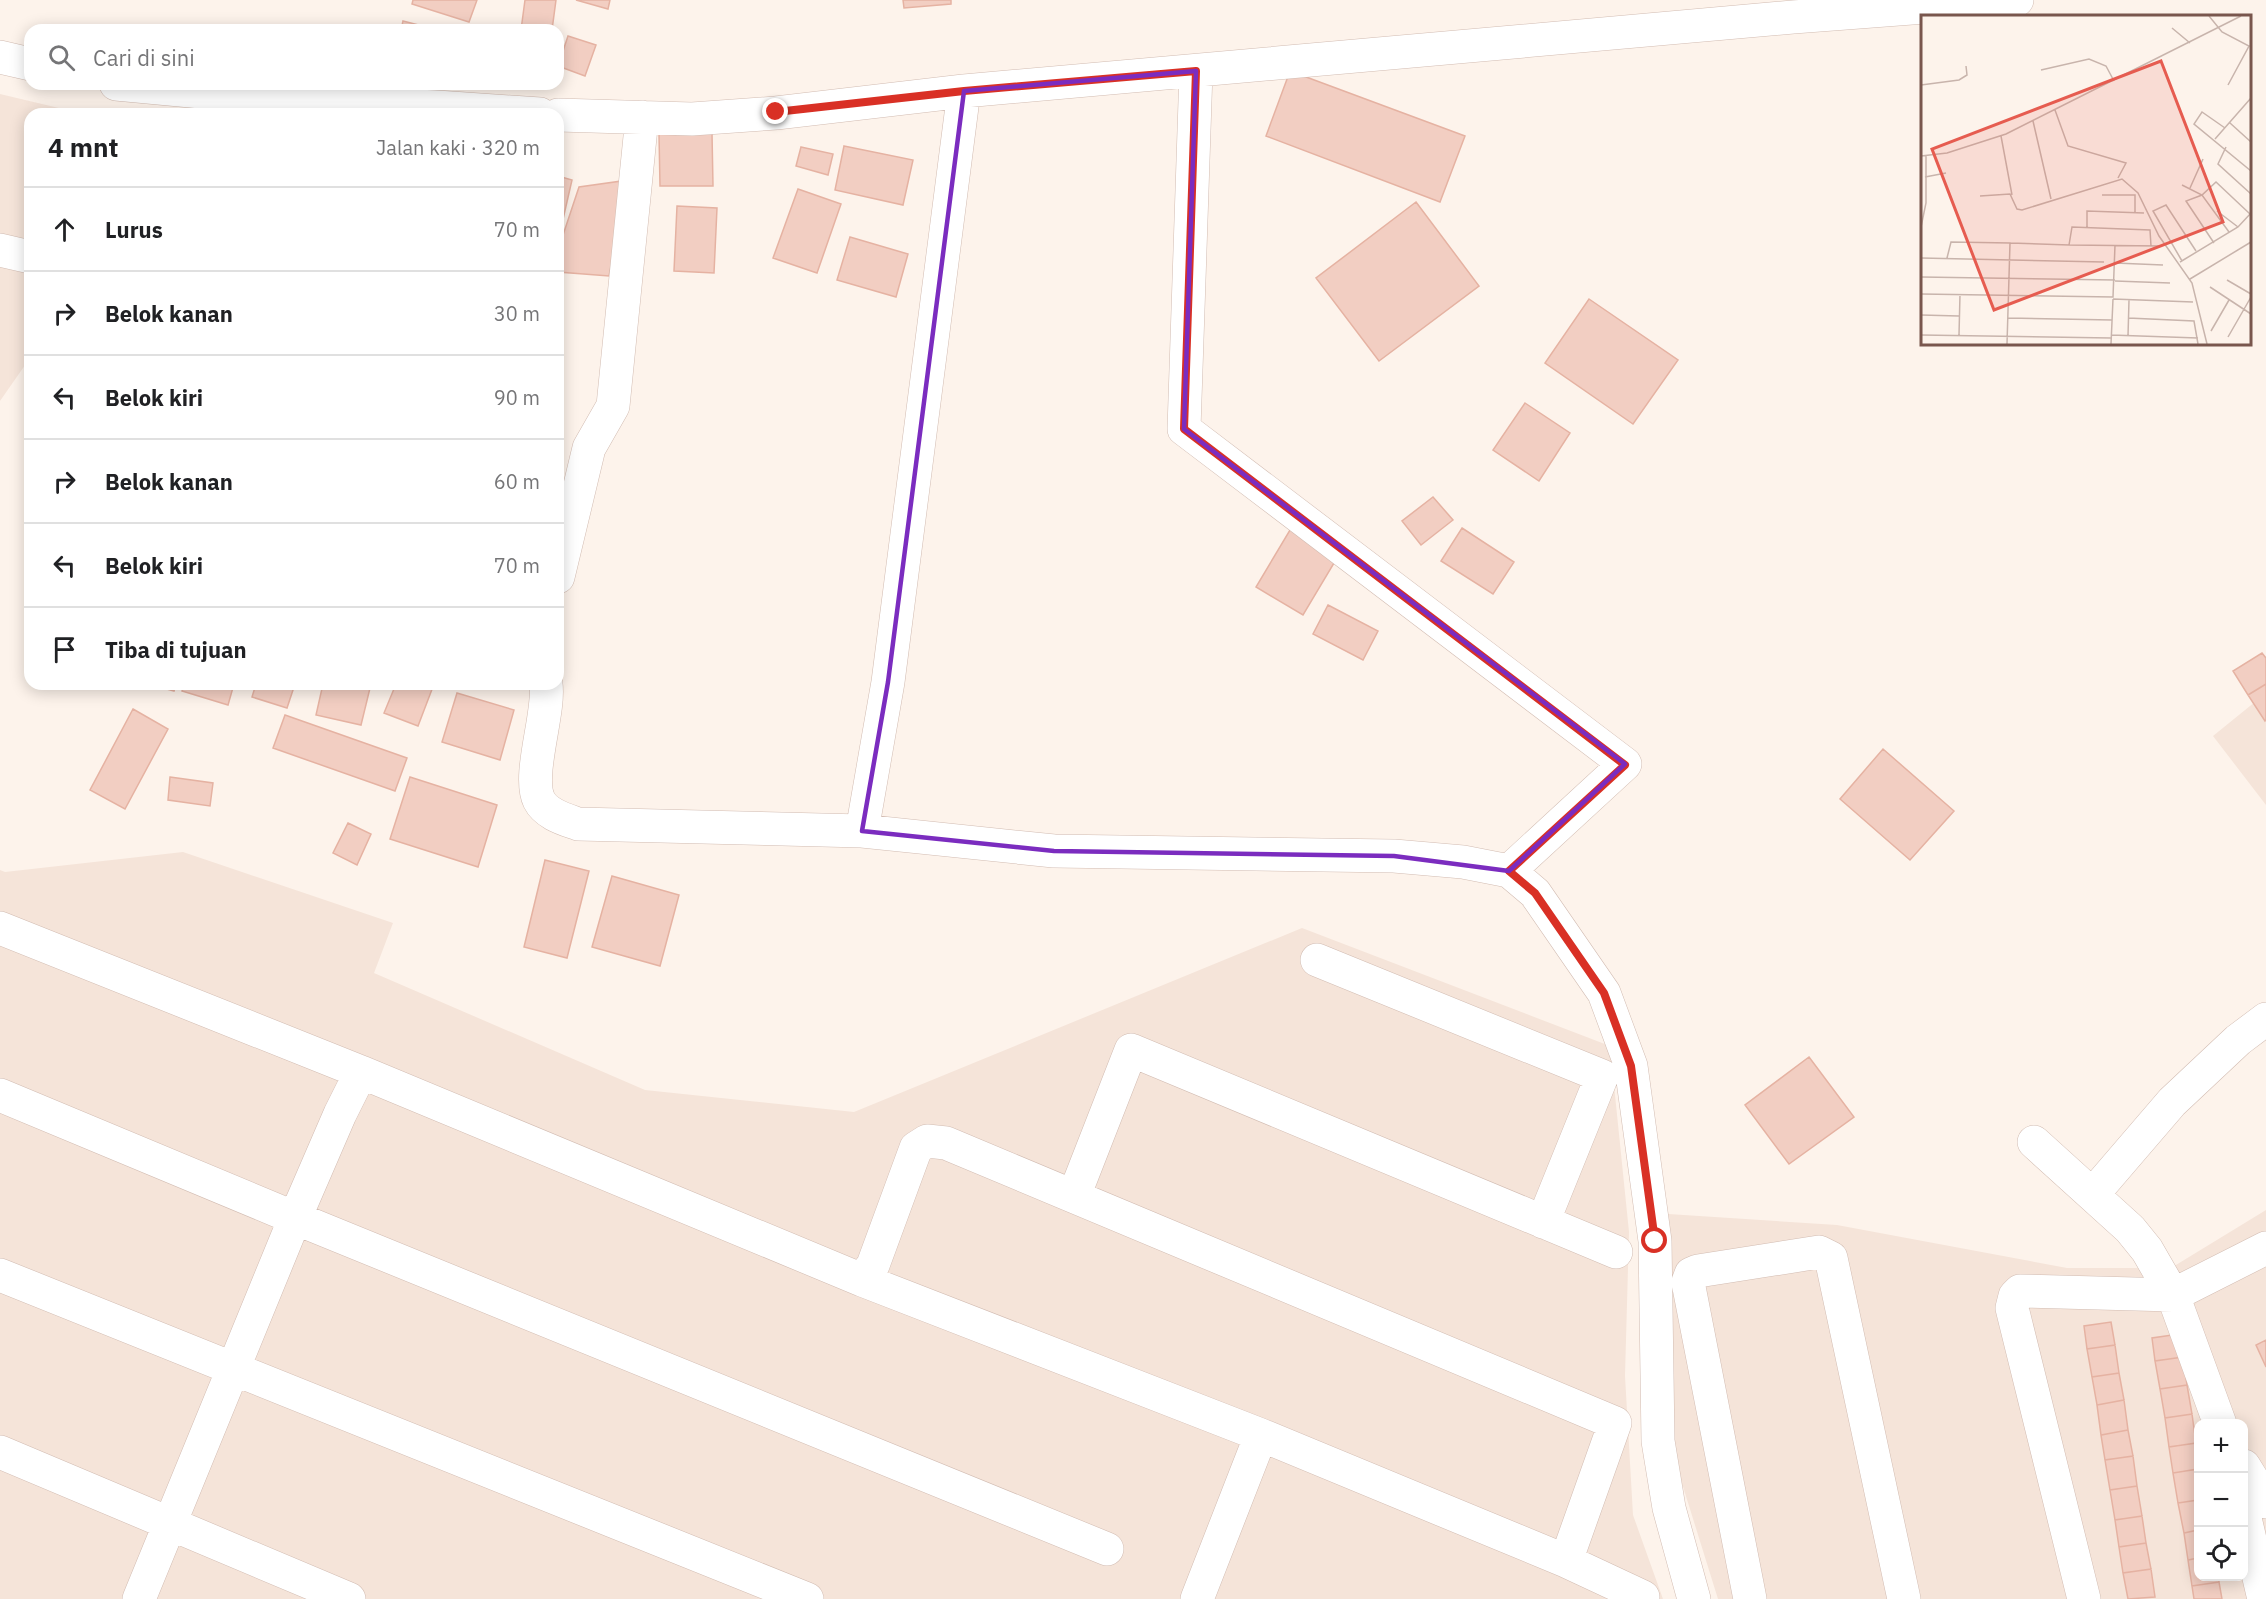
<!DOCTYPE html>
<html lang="id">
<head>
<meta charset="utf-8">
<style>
  body { margin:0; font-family:"IBM Plex Sans",sans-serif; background:#f6f6f6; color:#202124 }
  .controls { position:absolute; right:18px; bottom:18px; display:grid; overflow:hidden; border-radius:12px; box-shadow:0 3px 15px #0003 }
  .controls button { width:54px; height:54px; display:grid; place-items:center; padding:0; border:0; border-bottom:2px solid #e0e0e0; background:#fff; color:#202124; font:30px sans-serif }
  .stop { position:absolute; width:18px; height:18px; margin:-14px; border:4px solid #d93025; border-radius:50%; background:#fff }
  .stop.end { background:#d93025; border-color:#fff; box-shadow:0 2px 6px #0008 }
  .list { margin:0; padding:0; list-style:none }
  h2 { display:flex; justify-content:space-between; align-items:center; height:78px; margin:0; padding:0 24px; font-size:26px }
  h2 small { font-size:20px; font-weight:400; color:#757577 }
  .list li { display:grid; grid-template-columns:39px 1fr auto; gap:18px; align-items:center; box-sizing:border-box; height:84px; padding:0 24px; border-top:2px solid #e0e0e0 }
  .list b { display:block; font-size:22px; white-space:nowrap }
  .list em { font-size:20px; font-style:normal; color:#757577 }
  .icon { flex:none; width:33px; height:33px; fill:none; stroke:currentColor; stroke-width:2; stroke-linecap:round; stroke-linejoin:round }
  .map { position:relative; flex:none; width:2266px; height:1599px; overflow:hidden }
  .search { position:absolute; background:#fff; box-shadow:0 3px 15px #0003; left:24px; top:24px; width:540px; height:66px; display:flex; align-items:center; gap:15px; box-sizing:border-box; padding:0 21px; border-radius:18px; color:#757577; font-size:22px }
  .panel { position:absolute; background:#fff; box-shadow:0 3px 15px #0003; left:24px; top:108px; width:540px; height:582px; border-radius:18px }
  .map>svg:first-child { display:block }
  .residential { fill:#f5e4d9; fill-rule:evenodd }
  .building { fill:#f2cec2; stroke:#e5b2a2; stroke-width:1.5 }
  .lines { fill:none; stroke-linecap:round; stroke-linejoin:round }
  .minor-casing { stroke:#d2bcb2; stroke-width:34 }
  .minor { stroke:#fff; stroke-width:33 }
  .route { stroke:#d93025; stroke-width:8 }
  .marked { fill:none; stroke:#7b2cbf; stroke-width:4.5; stroke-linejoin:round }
  .inset-road { fill:none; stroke:#c8b4ac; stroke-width:1.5 }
  .view { fill:#e65c50; fill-opacity:0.15; stroke:#e65c50; stroke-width:3 }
  .inset-edge { fill:none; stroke:#79564d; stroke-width:3 }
</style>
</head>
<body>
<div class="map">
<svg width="2266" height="1599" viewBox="0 0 2266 1599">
  <rect width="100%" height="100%" fill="#fdf3eb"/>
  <path class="residential" d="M 0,94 L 84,114 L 30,114 L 30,358 L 0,401 Z
    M 2266,693 L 2266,805 L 2213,736 Z
    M 183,852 L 393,923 L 374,973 L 645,1090 L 854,1112 L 1302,928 L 1610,1046 L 1629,1232 L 1625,1376 L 1633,1515 L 1663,1599 L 0,1599 L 0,870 L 5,872 Z
    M 2266,1210 L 2266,1599 L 1718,1599 L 1671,1448 L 1653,1213 L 1837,1225 L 2067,1268 L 2171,1268 ZM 2198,1424 L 2244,1424 L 2244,1576 L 2198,1576 Z"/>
  <path class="building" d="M 413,0 L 477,0 L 469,22 L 412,4 Z
    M 525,0 L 556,0 L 552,30 L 521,30 Z
    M 576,0 L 610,0 L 608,9 Z
    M 903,0 L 951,0 L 951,4 L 904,8 Z
    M 403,21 L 438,30 L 401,30 Z
    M 568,36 L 596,45 L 585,76 L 558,66 Z
    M 1290,71 L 1465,136 L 1440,202 L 1266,136 Z
    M 712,133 L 713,186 L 660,186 L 659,134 Z
    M 844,146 L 913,160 L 903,205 L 835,190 Z
    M 801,147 L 833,154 L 828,175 L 796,166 Z
    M 558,176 L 572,180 L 558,241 Z
    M 629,180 L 609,276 L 558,272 L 558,250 L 579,187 Z
    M 798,189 L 841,204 L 817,273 L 773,258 Z
    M 1416,202 L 1479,286 L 1379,361 L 1316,278 Z
    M 677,206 L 717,208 L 714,273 L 674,271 Z
    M 850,237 L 908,254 L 896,297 L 837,280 Z
    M 1589,299 L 1678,360 L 1633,424 L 1545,363 Z
    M 1525,403 L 1570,433 L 1539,481 L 1493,450 Z
    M 1433,497 L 1453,520 L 1421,545 L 1402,521 Z
    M 1293,525 L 1340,553 L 1303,615 L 1256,587 Z
    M 1462,528 L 1514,562 L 1493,594 L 1441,561 Z
    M 1328,605 L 1378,631 L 1363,660 L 1313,634 Z
    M 2262,653 L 2266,658 L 2266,684 L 2248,695 L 2233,671 Z
    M 149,684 L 176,684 L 174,691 Z
    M 184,684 L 234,684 L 228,705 L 182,691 Z
    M 256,684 L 295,684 L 287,708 L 252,697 Z
    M 323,684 L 371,684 L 361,725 L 316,715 Z
    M 396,684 L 434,684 L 418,726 L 384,713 Z
    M 2266,684 L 2266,720 L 2265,721 L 2248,695 Z
    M 457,693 L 514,710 L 500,760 L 442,742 Z
    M 133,709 L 168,729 L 125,809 L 90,790 Z
    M 285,715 L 407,758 L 395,791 L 273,748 Z
    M 1883,749 L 1954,811 L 1910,860 L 1840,799 Z
    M 170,777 L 213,783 L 210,806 L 168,800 Z
    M 410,777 L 497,805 L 478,867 L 390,839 Z
    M 348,823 L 371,834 L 357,865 L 333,853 Z
    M 545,860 L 589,871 L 567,958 L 524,947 Z
    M 612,876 L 679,895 L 660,966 L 592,947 Z
    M 1809,1057 L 1854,1117 L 1789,1164 L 1745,1105 Z
    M 2111,1322 L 2115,1345 L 2087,1349 L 2084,1326 Z
    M 2179,1334 L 2183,1357 L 2155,1361 L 2152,1338 Z
    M 2266,1340 L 2266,1367 L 2256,1345 Z
    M 2115,1345 L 2119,1373 L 2092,1377 L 2087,1349 Z
    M 2183,1357 L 2187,1385 L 2160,1389 L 2155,1361 Z
    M 2119,1373 L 2124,1400 L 2097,1405 L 2092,1377 Z
    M 2187,1385 L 2192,1414 L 2165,1418 L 2160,1389 Z
    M 2124,1400 L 2128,1430 L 2101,1435 L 2097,1405 Z
    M 2192,1414 L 2196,1443 L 2169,1447 L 2165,1418 Z
    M 2128,1430 L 2133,1456 L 2105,1460 L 2101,1435 Z
    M 2196,1443 L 2198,1469 L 2173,1473 L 2169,1447 Z
    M 2133,1456 L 2137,1486 L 2110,1490 L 2105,1460 Z
    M 2198,1469 L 2198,1500 L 2178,1503 L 2173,1473 Z
    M 2137,1486 L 2142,1516 L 2115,1520 L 2110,1490 Z
    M 2198,1500 L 2198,1530 L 2184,1533 L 2178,1503 Z
    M 2142,1516 L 2146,1543 L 2119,1547 L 2115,1520 Z
    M 2198,1530 L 2198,1558 L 2188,1560 L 2184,1533 Z
    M 2146,1543 L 2151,1569 L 2123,1573 L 2119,1547 Z
    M 2198,1558 L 2198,1576 L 2218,1576 L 2219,1582 L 2192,1586 L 2188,1560 Z
    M 2151,1569 L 2155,1597 L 2128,1599 L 2123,1573 Z
    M 2219,1582 L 2222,1599 L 2194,1599 L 2192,1586 Z"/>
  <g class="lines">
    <defs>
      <path id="minor" d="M 0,57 L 30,64
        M 1196,71 L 1184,429 L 1625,764 L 1509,871
        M 116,84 L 286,100 L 437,107 L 540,114
        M 558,115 L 692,119 L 776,113 L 964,91 L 1793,17 L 2017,0
        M 0,250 L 30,257
        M 558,577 L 589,448 L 613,406 L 642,117
        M 546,684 C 550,713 527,775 539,800 C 546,814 564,819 578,824 L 862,831 L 1054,851 L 1394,856 L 1463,862 L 1509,871 L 1535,893 L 1604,993 L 1631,1066 L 1655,1241 L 1658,1441 L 1669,1508 L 1694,1599
        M 862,831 L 888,682 L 964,91
        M 0,928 L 361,1072 L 340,1114 L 295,1218 L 139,1599
        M 1317,960 L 1602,1076 L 1543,1222
        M 361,1072 L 862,1280 L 873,1265 L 916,1148 L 927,1141 L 946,1143 L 1615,1423 L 1566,1561
        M 0,1095 L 295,1218 L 1107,1549
        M 2034,1142 L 2130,1229 L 2147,1250 L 2173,1295 L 2220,1424
        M 2093,1194 L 2172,1102 L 2238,1040 L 2266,1019
        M 1074,1196 L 1131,1050 L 1616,1252
        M 0,1275 L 807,1599
        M 862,1280 L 1261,1435 L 1566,1561 L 1643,1597
        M 0,1452 L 349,1599
        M 2244,1466 L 2266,1502
        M 2244,1514 L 2264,1599
        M 1197,1599 L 1261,1435
        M 1750,1599 L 1688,1282 L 1691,1274 L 1698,1271 L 1819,1252 L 1831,1258 L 1904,1599
        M 2084,1599 L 2012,1308 L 2015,1296 L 2020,1291 L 2173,1295 L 2266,1248"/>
    </defs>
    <use href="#minor" class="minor-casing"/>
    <use href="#minor" class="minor"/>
  </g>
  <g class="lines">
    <path class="route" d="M 776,112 L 964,91 L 1196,71 L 1184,429 L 1625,765 L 1509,871 L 1535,893 L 1604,993 L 1631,1066 L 1655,1241"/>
  </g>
  <path class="marked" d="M 1196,71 L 1184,429 L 1625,764 L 1509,871 L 1394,856 L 1054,851 L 862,831 L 888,682 L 964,91 Z"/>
  <g transform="translate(1921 15)">
    <rect width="330" height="330" fill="#fdf3eb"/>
    <path class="inset-road" d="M 288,1 L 301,17 L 328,31 L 307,70M 251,13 L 269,28M 120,55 L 168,44 L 185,51 L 193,66M 0,70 L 38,65 L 46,60 L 45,51M 134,95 L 147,131 L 205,148 L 197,163M 112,106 L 130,184M 309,108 L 330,127M 304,113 L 281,97 L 273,109 L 330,156M 80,121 L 91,180M 294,124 L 330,83M 305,132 L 297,149 L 330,179M 0,141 L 26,138 L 85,119 L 320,1M 4,162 L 25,158M 261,170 L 281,180 L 308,217M 269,173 L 282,144M 181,180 L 214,180 L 214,197M 59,181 L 89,179 L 96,194 L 101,195 L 201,164 L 217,178 L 238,221 L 271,268 L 286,329M 296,196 L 317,212M 0,212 L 5,188 L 5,141M 166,213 L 166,196 L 223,198M 89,228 L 148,230 L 151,212 L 229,215 L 230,231M 293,228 L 265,186 L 281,180 L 295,167 L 329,199M 148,230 L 239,231M 0,243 L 183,247M 26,243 L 30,227 L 89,228 L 86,329M 261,246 L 232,196 L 245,190 L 275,236M 259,247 L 317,212 L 330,198M 194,248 L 242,250M 0,262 L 194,265M 269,264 L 330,227M 306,265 L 330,279M 194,266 L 249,268M 289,272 L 330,299M 0,279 L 192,282 L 194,230M 192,284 L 272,287M 0,300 L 38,301M 87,303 L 191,305M 207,303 L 273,306 L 277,329M 290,316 L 308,285M 0,320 L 190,323M 38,320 L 39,279M 190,320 L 277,323M 207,321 L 208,285M 307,322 L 330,282M 190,329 L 192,284"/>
    <path class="view" d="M 240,46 L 302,207 L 73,295 L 11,134 Z"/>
    <rect width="330" height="330" class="inset-edge"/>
  </g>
</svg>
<div class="controls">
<button>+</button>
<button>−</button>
<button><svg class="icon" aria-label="locate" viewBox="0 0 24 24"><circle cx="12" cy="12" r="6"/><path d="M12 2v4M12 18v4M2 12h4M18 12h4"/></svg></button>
</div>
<div class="stop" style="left:1655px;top:1241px"></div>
<div class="stop end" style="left:776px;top:112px"></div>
<div class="search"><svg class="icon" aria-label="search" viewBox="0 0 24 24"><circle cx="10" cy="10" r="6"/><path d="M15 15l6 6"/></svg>Cari di sini</div>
<section class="panel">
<h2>4 mnt<small>Jalan kaki · 320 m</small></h2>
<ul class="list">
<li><svg class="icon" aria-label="ahead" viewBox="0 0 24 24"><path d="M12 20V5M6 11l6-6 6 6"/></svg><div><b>Lurus</b></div><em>70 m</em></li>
<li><svg class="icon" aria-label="right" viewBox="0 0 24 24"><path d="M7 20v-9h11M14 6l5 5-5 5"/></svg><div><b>Belok kanan</b></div><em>30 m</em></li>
<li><svg class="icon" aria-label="left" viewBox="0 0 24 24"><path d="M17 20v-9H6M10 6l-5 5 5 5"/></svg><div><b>Belok kiri</b></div><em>90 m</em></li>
<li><svg class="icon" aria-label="right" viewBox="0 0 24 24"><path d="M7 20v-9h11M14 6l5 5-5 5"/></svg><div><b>Belok kanan</b></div><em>60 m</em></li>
<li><svg class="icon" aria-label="left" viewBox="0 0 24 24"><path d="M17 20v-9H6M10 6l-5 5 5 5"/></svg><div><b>Belok kiri</b></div><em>70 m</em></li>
<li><svg class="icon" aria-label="arrive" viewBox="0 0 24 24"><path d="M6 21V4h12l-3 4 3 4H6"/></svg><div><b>Tiba di tujuan</b></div></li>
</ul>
</section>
</div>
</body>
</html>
